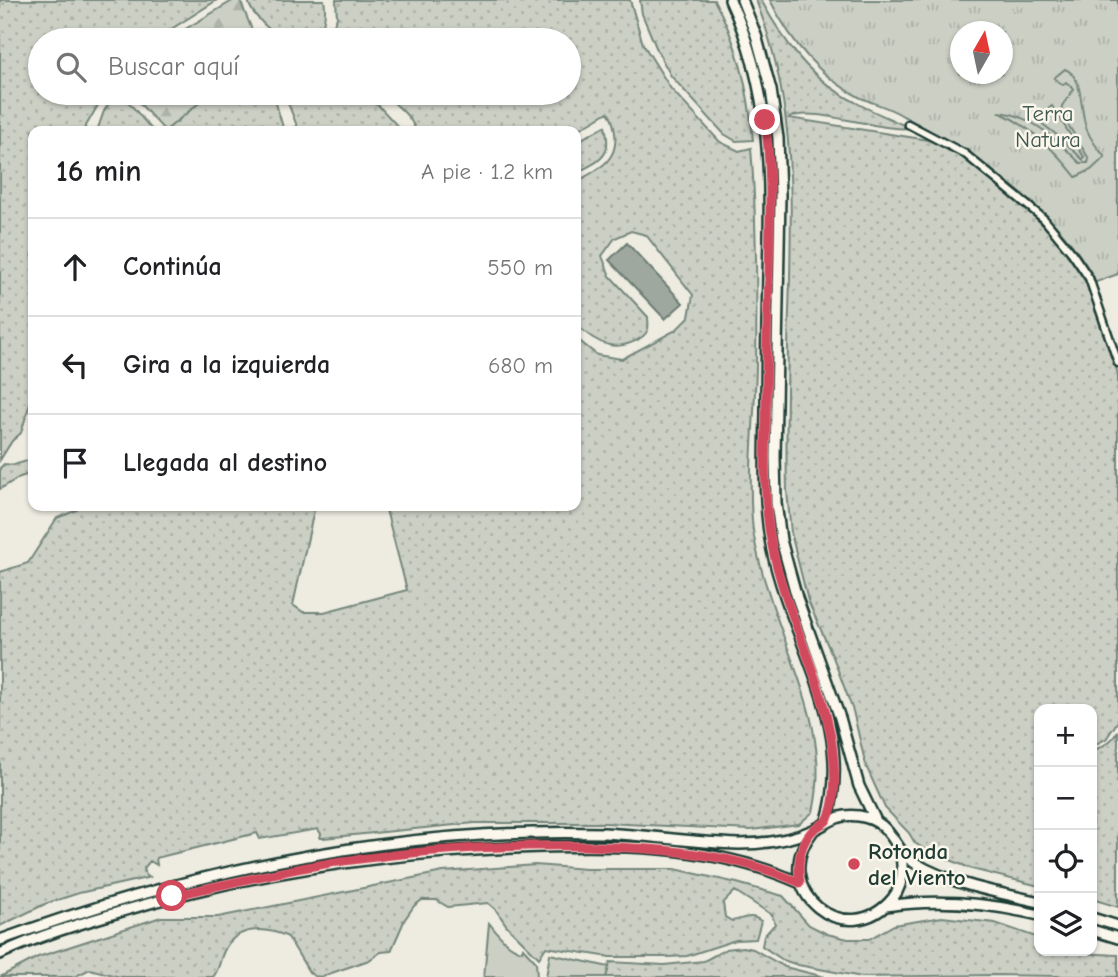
<!DOCTYPE html>
<html lang="es">
<head>
<meta charset="utf-8">
<style>
  body { margin:0; font-family:"Comic Neue",sans-serif; background:#f6f6f6; color:#202124 }
  .controls { position:absolute; right:21px; bottom:21px; display:grid; overflow:hidden; border-radius:14px; box-shadow:0 2px 5px #0004 }
  .controls button { width:63px; height:63px; display:grid; place-items:center; padding:0; border:0; border-bottom:2px solid #e0e0e0; background:#fff; color:#202124; font:35px sans-serif }
  .compass { position:absolute; left:950px; top:21px; width:63px; height:63px; border-radius:50%; background:#fff; box-shadow:0 2px 5px #0004; rotate:9deg }
  .stop { position:absolute; width:21px; height:21px; margin:-16px; border:5px solid #d1495b; border-radius:50%; background:#fff }
  .stop.end { background:#d1495b; border-color:#fff; box-shadow:0 2px 7px #0008 }
  .list { margin:0; padding:0; list-style:none }
  h2 { display:flex; justify-content:space-between; align-items:center; height:91px; margin:0; padding:0 28px; font-size:30px }
  h2 small { font-size:23px; font-weight:400; color:#757577 }
  .list li { display:grid; grid-template-columns:46px 1fr auto; gap:21px; align-items:center; box-sizing:border-box; height:98px; padding:0 28px; border-top:2px solid #e0e0e0 }
  .list b { display:block; font-size:26px; white-space:nowrap }
  .list em { font-size:23px; font-style:normal; color:#757577 }
  .icon { flex:none; width:38px; height:38px; fill:none; stroke:currentColor; stroke-width:2; stroke-linecap:round; stroke-linejoin:round }
  .map { position:relative; flex:none; width:1118px; height:977px; overflow:hidden }
  .search { position:absolute; background:#fff; box-shadow:0 2px 5px #0004; left:28px; top:28px; width:553px; height:77px; display:flex; align-items:center; gap:18px; box-sizing:border-box; padding:0 24px; border-radius:38px; color:#757577; font-size:26px }
  .panel { position:absolute; background:#fff; box-shadow:0 2px 5px #0004; left:28px; top:126px; width:553px; height:385px; border-radius:14px }
  .map>svg:first-child { display:block }
  .grass { fill:url(#grass-dots); stroke:#75867c; stroke-width:2 }
  .forest { fill:url(#forest-firs); stroke:#75867c; stroke-width:2 }
  .park { fill:url(#park-tufts); stroke:#75867c; stroke-width:2; fill-rule:evenodd }
  .garden { fill:#cbcfc4; stroke:#75867c; stroke-width:2 }
  .water { fill:#9fa89f; stroke:#6c7d74; stroke-width:2 }
  .lines { fill:none; stroke-linecap:round; stroke-linejoin:round }
  .minor-casing { stroke:#1f3d34; stroke-width:11 }
  .secondary-casing { stroke:#1f3d34; stroke-width:14 }
  .minor { stroke:#fbf7ec; stroke-width:6 }
  .secondary { stroke:#fbf7ec; stroke-width:9 }
  .route { stroke:#d1495b; stroke-width:9 }
  .poi-dot { fill:#d1495b; stroke:#fbf7ec; stroke-width:2.5 }
  .labels { text-anchor:middle; dominant-baseline:central; stroke-width:5; stroke-linejoin:round; paint-order:stroke }
  .park-label { font-size:23px; fill:#415a51; stroke:#fbf7ec }
  .poi-label { font-size:23px; font-weight:bold; fill:#1f3d34; stroke:#fbf7ec; text-anchor:start }
</style>
</head>
<body>
<div class="map">
<svg width="1118" height="977" viewBox="0 0 1118 977">
  <defs>
    <pattern id="grass-dots" width="8" height="8" patternUnits="userSpaceOnUse" patternTransform="scale(1.75)"><rect width="8" height="8" fill="#cbcfc4"/><path d="M2 2h.1M6 6h.1" fill="none" stroke="#aeb3a9" stroke-width="1.8" stroke-linecap="round"/></pattern>
    <pattern id="forest-firs" width="22" height="20" patternUnits="userSpaceOnUse" patternTransform="scale(1.75)"><rect width="22" height="20" fill="#cbcfc4"/><path d="M5 1l3.5 6h-7zM16 11l3.5 6h-7z" fill="#aeb3a9"/></pattern>
    <pattern id="park-tufts" width="24" height="20" patternUnits="userSpaceOnUse" patternTransform="scale(1.75)"><rect width="24" height="20" fill="#cbcfc4"/><path d="M3 7l-1-3M5 7V3M7 7l1-3M15 17l-1-3M17 17v-4M19 17l1-3" fill="none" stroke="#aeb3a9"/></pattern>
  </defs>
  <rect width="100%" height="100%" fill="#eeece1"/>
  <filter id="ink" filterUnits="userSpaceOnUse"><feTurbulence type="fractalNoise" baseFrequency=".0143" numOctaves="2"/><feDisplacementMap in="SourceGraphic" scale="14" xChannelSelector="R" yChannelSelector="G"/><feConvolveMatrix kernelMatrix="1 2 1 2 8 2 1 2 1" color-interpolation-filters="sRGB"/></filter>
  <g filter="url(#ink)">
    <path class="grass" d="M 0,0 L 217,0 L 154,40 L 40,40 L 40,93 L 105,93 L 83,131 L 33,131 L 33,393 L 21,433 L 12,441 L 0,460 Z
      M 248,0 L 324,0 C 327,15 324,27 316,40 C 308,40 295,43 287,40 C 274,36 250,14 248,0 Z
      M 336,0 L 630,0 L 643,44 L 671,89 L 720,142 L 739,151 L 751,148 C 757,221 757,293 756,366 C 755,417 748,469 752,520 C 753,541 763,577 770,597 C 792,668 831,736 813,812 L 799,824 L 751,830 L 605,823 L 475,823 L 323,838 L 320,838 L 321,834 L 318,829 L 260,839 L 257,833 L 156,858 L 157,865 L 150,861 L 144,868 L 146,876 L 151,877 L 79,893 L 45,904 L 0,926 L 0,572 L 28,563 L 57,518 L 77,510 L 76,506 L 315,506 L 293,605 L 303,612 L 324,612 L 407,590 L 385,506 L 576,506 L 576,338 L 597,355 L 622,359 L 676,330 L 689,317 L 693,295 L 646,235 L 631,231 L 615,238 L 602,256 L 610,276 L 648,317 C 648,321 649,325 648,329 C 644,341 621,348 609,345 C 596,342 586,333 576,325 L 576,182 C 597,170 619,161 615,133 C 614,125 613,119 608,112 L 576,131 L 416,131 C 411,115 393,101 379,93 L 569,93 L 569,40 L 326,40 L 337,18 Z
      M 640,0 L 714,0 C 738,42 749,92 753,140 L 736,141 L 724,134 L 671,76 L 658,52 L 642,14 Z
      M 756,0 L 761,0 C 784,42 811,80 855,102 C 872,112 891,118 909,128 C 879,132 812,105 789,118 L 928,140 L 950,149 L 970,160 L 1034,216 L 1058,241 L 1091,290 L 1118,374 L 1118,721 L 1106,739 L 1092,746 L 1092,709 L 1039,709 L 1039,886 L 972,869 L 924,849 L 915,843 L 909,833 L 885,808 L 866,766 L 853,711 L 833,657 L 808,601 L 791,533 L 787,491 C 785,420 788,349 790,278 C 792,177 793,96 756,0 Z
      M 116,93 L 121,93 L 153,131 L 97,131 L 104,111 Z
      M 211,93 L 273,93 L 284,131 L 165,131 Z
      M 284,93 L 354,93 L 379,106 L 402,131 L 299,131 Z
      M 605,126 C 613,158 600,160 576,173 L 576,142 Z
      M 33,459 L 33,473 L 20,477 L 0,489 L 0,468 L 4,464 L 14,465 Z
      M 1118,731 L 1118,907 L 1092,899 L 1092,751 C 1103,747 1112,742 1118,731 Z
      M 535,865 L 586,869 L 675,869 L 737,883 L 783,896 L 809,925 L 827,934 L 848,939 L 869,939 L 894,925 L 942,917 L 995,923 L 1039,938 L 1039,951 L 1118,955 L 1118,977 L 993,975 L 862,977 L 798,965 L 783,960 L 762,946 L 764,936 L 775,924 L 772,915 L 735,891 L 723,903 L 725,917 L 732,921 C 744,919 750,913 761,921 L 756,939 L 736,940 L 687,956 L 668,957 L 610,957 L 546,947 L 539,958 L 507,926 L 496,910 L 488,903 L 448,907 L 436,900 L 422,900 L 414,906 L 405,919 L 391,951 L 381,952 L 369,960 L 320,977 L 314,976 L 309,972 L 288,937 C 266,927 236,925 224,951 C 219,961 220,969 213,977 L 120,977 L 90,969 L 74,977 L 0,977 L 38,957 L 161,917 L 218,917 L 443,872 Z
      M 743,947 L 753,949 L 785,967 L 825,977 L 606,977 L 610,962 L 664,965 L 704,961 L 726,949 Z"/>
    <path class="forest" d="M 234,0 L 240,0 L 256,40 L 167,40 Z
      M 130,93 L 211,93 L 165,131 Z"/>
    <path class="park" d="M 770,0 L 1118,0 L 1118,274 L 1096,282 C 1058,208 973,154 903,116 C 889,107 874,104 859,97 C 818,76 790,40 770,0 ZM 960,32 L 1002,32 L 1002,74 L 960,74 Z"/>
    <path class="garden" d="M 1065,69 C 1085,77 1079,112 1087,130 C 1091,140 1098,149 1105,157 L 1091,170 L 1076,177 C 1056,151 1029,126 999,112 C 1032,115 1057,140 1080,163 L 1088,163 L 1089,159 L 1061,113 L 1062,106 L 1074,89 L 1066,82 L 1063,85 L 1054,78 Z
      M 1052,106 L 1084,157 L 1083,160 L 1062,139 L 1036,119 Z
      M 489,923 C 498,934 507,947 522,951 L 523,948 L 536,962 L 537,977 L 484,977 Z
      M 550,954 L 609,967 L 606,977 L 546,977 Z"/>
    <path class="water" d="M 627,243 L 683,303 L 665,319 L 609,260 Z"/>
    <g class="lines">
      <defs>
        <path id="minor" d="M 908,124 L 965,154 L 1044,219 L 1072,253 L 1089,278 L 1118,363"/>
        <path id="secondary" d="M 730,0 C 772,90 771,178 768,275 C 767,321 766,367 766,413 C 765,459 763,505 772,550 C 791,641 856,725 827,820
          M 742,0 L 756,35 L 771,90 L 778,138 L 780,195 L 775,457 L 776,503 L 781,540 L 797,598 L 840,718 L 859,786 L 876,821
          M 813,831 C 766,890 847,954 893,898 C 903,885 904,868 900,852
          M 886,906 C 938,898 989,903 1039,915
          M 1092,918 L 1118,926
          M 1092,930 L 1118,938
          M 0,940 C 193,870 397,827 603,833 C 648,835 694,843 739,844 C 764,844 791,840 813,830 C 830,822 838,813 859,816 C 894,821 892,850 915,863 C 952,885 998,892 1039,902
          M 0,954 C 38,936 79,924 119,912 C 248,873 381,853 515,848 C 610,844 712,843 800,883"/>
      </defs>
      <use href="#minor" class="minor-casing"/>
      <use href="#secondary" class="secondary-casing"/>
      <use href="#minor" class="minor"/>
      <use href="#secondary" class="secondary"/>
    </g>
  </g>
  <g class="lines" filter="url(#ink)">
    <path class="route" d="M 172,896 C 229,884 286,869 344,861 C 433,849 524,843 614,847 C 678,850 741,856 800,883 C 797,863 799,844 814,829 C 818,826 824,824 827,820 C 836,806 835,778 834,762 C 828,680 780,610 769,528 C 764,491 765,454 766,417 C 766,369 767,321 769,273 C 770,222 772,171 765,120"/>
  </g>
  <circle class="poi-dot" cx="854" cy="864" r="7"/>
  <g class="labels">
    <g class="park-label">
      <text x="1048" y="113">Terra<tspan x="1048" dy="26">Natura</tspan></text>
    </g>
    <g class="poi-label">
      <text x="868" y="851">Rotonda<tspan x="868" dy="26">del Viento</tspan></text>
    </g>
  </g>
</svg>
<div class="controls">
<button>+</button>
<button>−</button>
<button><svg class="icon" aria-label="locate" viewBox="0 0 24 24"><circle cx="12" cy="12" r="6"/><path d="M12 2v4M12 18v4M2 12h4M18 12h4"/></svg></button>
<button><svg class="icon" aria-label="layers" viewBox="0 0 24 24"><path d="M12 4l9 5-9 5-9-5zM3 14l9 5 9-5"/></svg></button>
</div>
<svg class="compass" viewBox="-18 -18 36 36"><path d="M0-13l5 13h-10z" fill="#e53935"/><path d="M0 13l5-13h-10z" fill="#757577"/></svg>
<div class="stop" style="left:172px;top:896px"></div>
<div class="stop end" style="left:765px;top:120px"></div>
<div class="search"><svg class="icon" aria-label="search" viewBox="0 0 24 24"><circle cx="10" cy="10" r="6"/><path d="M15 15l6 6"/></svg>Buscar aquí</div>
<section class="panel">
<h2>16 min<small>A pie · 1.2 km</small></h2>
<ul class="list">
<li><svg class="icon" aria-label="ahead" viewBox="0 0 24 24"><path d="M12 20V5M6 11l6-6 6 6"/></svg><div><b>Continúa</b></div><em>550 m</em></li>
<li><svg class="icon" aria-label="left" viewBox="0 0 24 24"><path d="M17 20v-9H6M10 6l-5 5 5 5"/></svg><div><b>Gira a la izquierda</b></div><em>680 m</em></li>
<li><svg class="icon" aria-label="arrive" viewBox="0 0 24 24"><path d="M6 21V4h12l-3 4 3 4H6"/></svg><div><b>Llegada al destino</b></div></li>
</ul>
</section>
</div>
</body>
</html>
